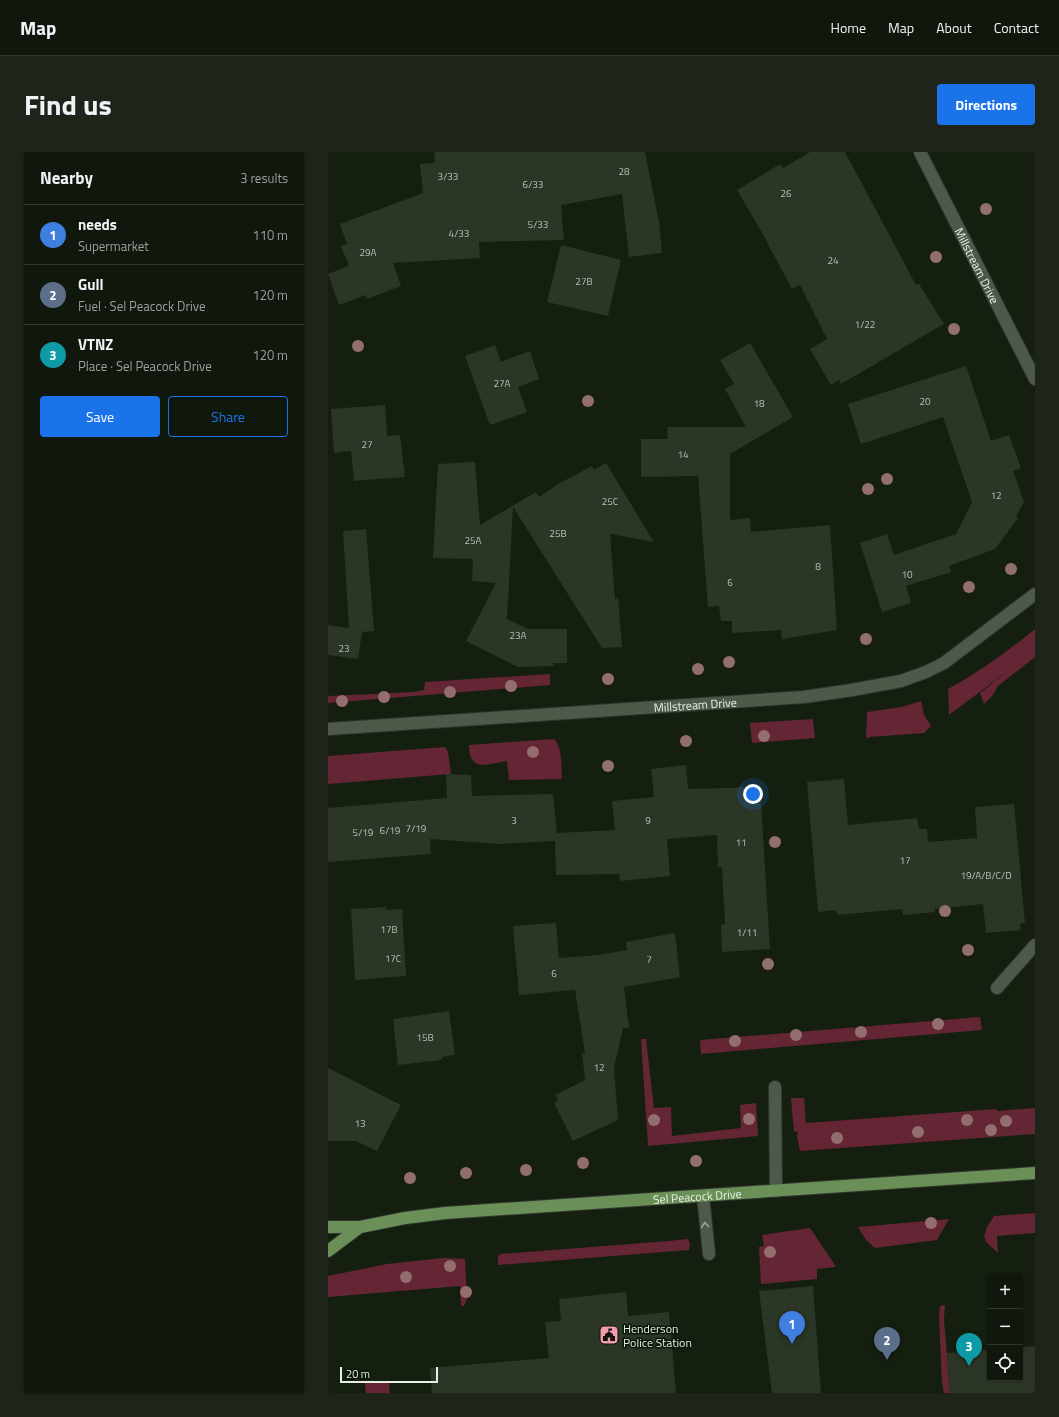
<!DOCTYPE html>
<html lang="en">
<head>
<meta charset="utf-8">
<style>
  body { margin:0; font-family:"Titillium Web",sans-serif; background:#1e241a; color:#f1f3f6 }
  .controls { position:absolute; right:12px; bottom:12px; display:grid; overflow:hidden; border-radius:4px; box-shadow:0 1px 3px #0004 }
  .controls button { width:36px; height:36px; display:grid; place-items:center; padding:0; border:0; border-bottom:1px solid #30362d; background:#10170c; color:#f1f3f6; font:20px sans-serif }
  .scale { position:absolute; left:12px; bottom:10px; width:98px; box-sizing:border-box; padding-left:4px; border:2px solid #e8efe5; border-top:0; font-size:11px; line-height:14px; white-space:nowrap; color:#e8efe5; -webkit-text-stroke:3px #0c1607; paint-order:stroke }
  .you { position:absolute; left:425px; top:642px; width:14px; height:14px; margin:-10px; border:3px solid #fff; border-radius:50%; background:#1a73e8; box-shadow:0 0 0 6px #1a73e833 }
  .badge { display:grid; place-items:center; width:26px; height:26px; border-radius:50%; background:#1a73e8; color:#fff; font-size:13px; font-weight:700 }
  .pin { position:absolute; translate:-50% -33px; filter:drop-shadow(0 1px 2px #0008) }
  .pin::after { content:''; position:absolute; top:21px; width:14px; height:12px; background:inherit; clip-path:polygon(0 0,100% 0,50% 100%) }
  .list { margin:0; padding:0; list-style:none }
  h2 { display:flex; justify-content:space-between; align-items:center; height:52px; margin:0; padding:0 16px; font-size:17px }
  h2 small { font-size:13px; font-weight:400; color:#9c9f9d }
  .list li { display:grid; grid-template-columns:26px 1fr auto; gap:12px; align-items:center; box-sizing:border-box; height:60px; padding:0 16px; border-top:1px solid #30362d }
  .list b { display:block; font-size:15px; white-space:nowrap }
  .list p { margin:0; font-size:13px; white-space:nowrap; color:#9c9f9d }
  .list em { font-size:13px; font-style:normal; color:#9c9f9d }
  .actions { display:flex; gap:8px; padding:12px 16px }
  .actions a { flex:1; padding:9px 0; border:1px solid #1a73e8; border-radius:4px; text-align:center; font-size:14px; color:#1a73e8 }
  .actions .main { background:#1a73e8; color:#fff }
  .icon { flex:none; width:22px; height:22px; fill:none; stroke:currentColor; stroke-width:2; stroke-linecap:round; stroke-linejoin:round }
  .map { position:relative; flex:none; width:707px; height:1241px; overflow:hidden; border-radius:4px }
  header { display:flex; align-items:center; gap:24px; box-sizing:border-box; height:56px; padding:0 20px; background:#10170c; border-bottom:1px solid #30362d }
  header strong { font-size:19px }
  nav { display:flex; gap:22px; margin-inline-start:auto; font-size:14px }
  .intro { display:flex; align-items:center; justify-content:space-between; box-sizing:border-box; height:96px; padding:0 24px }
  h1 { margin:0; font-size:28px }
  .button { padding:10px 18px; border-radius:4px; background:#1a73e8; color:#fff; font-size:14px; font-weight:700 }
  main { display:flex; gap:24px; padding:0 24px }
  aside { flex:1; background:#10170c; border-radius:4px; box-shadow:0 1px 3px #0004 }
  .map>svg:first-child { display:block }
  .green { fill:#642534 }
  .building { fill:#2b3626 }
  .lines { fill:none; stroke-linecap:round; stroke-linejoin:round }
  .minor-casing { stroke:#31372f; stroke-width:14 }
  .major-casing { stroke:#31372f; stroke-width:14 }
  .minor { stroke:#4e5a49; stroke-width:12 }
  .major { stroke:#6a8f57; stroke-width:12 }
  .tree { fill:#936e6e }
  .oneway { stroke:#9ba497 }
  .labels { text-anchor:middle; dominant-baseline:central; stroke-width:3; stroke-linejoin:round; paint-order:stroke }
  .number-label { font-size:10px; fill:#b9c1b5 }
  .street-label { font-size:12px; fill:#e8efe5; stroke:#0c1607 }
  .poi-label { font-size:12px; fill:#e8efe5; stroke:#0c1607; text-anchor:start }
</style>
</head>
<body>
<header>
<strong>Map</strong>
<nav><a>Home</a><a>Map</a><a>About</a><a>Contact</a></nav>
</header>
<div class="intro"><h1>Find us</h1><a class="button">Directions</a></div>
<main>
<aside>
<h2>Nearby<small>3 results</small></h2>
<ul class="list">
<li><span class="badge" style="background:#3f7fe0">1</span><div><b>needs</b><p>Supermarket</p></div><em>110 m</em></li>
<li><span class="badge" style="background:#5c6f8a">2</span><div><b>Gull</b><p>Fuel · Sel Peacock Drive</p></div><em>120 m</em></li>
<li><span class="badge" style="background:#0f9aa8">3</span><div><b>VTNZ</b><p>Place · Sel Peacock Drive</p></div><em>120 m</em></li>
</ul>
<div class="actions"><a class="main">Save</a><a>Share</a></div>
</aside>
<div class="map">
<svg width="707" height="1241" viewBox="0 0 707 1241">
  <rect width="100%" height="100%" fill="#151f10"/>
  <path class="green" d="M 707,477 L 707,505 L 670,534 L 664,544 L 656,552 L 652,541 L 681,518 L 621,563 L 620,537 C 651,520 679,500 707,477 Z
    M 222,522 L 222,533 L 0,551 L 0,544 L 86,540 L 96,538 L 97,530 Z
    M 593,549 L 596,563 L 603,574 L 596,581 L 541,585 L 541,586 L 538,586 L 539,560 L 574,555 Z
    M 485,567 L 487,586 L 424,591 L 422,571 Z
    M 226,587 C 235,596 233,615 234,627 L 181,628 L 179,609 C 160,612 141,621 141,593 Z
    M 117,595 L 120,600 L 123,622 L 0,632 L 0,604 Z
    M 652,865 L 654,878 L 373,902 L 372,888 Z
    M 313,887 L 318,887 L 326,956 L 343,955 L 344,984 L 413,976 L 412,953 L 428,951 L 430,984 L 320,994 Z
    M 463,946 L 476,946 L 478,971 L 669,957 L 669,959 L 707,956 L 707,982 L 472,999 L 469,985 L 470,979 L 466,980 Z
    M 707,1061 L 707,1081 L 669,1084 L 670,1101 L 659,1091 L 656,1085 L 659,1075 L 666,1064 Z
    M 621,1067 L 609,1088 L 547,1096 L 538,1088 L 530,1075 Z
    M 482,1076 L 507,1113 L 507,1115 L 489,1117 L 489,1127 L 433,1132 L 431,1095 L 436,1094 L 434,1083 Z
    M 360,1087 L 362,1092 L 361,1098 L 170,1113 L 170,1104 L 173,1102 L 341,1089 Z
    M 115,1106 L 137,1107 L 139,1147 L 136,1154 L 133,1154 L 132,1134 L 0,1145 L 0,1124 L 59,1112 Z
    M 615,1153 L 617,1154 L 616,1167 L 622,1241 L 616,1241 L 614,1231 L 611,1164 L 612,1154 Z
    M 61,1230 L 62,1241 L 38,1241 L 37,1231 Z"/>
  <path class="building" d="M 106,0 L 317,0 L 331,70 L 334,101 L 301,105 L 294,42 L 233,53 L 236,88 L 151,90 L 152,106 L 65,111 L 73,134 L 39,147 L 38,143 L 11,153 L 0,122 L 21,114 L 13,94 L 19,92 L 12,72 L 95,41 L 92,12 L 107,11 Z
    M 482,0 L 517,0 L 588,133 L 591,132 L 616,172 L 513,232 L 511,228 L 503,233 L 482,197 L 499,187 L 472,133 L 464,137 L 433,79 L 409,38 L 452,12 L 455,16 Z
    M 233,93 L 293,108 L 280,164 L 219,150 Z
    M 422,191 L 465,265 L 402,302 L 402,368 L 422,366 L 423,380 L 502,373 L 509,478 L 454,487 L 453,478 L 404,481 L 404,469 L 393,469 L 391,454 L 380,455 L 370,324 L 313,325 L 313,287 L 340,287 L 339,275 L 418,275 L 397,237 L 406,232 L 392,208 Z
    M 167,193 L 173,210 L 202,199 L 211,227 L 190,235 L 199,260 L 162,273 L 137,204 Z
    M 638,214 L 663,289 L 681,283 L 693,316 L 685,319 L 696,350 L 688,364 L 690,366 L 667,397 L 621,414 L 623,420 L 578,434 L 583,451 L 554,460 L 532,391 L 559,382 L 566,403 L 628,382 L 644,350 L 615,265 L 533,292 L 520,252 Z
    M 57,253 L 59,284 L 72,283 L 77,325 L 26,329 L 23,299 L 6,301 L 3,257 Z
    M 147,310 L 152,373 L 208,340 L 211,345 L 232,331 L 264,314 L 266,318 L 278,311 L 326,390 L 282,382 L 287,447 L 290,446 L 294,495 L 274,496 L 185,355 L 179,467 L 200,477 L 239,477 L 239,511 L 225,511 L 226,514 L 190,515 L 138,489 L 168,431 L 144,429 L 145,407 L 105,406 L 110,312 Z
    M 38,377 L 46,479 L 34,480 L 30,507 L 0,503 L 0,473 L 21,476 L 15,379 Z
    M 358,613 L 360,637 L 432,635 L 442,797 L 394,800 L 393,773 L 397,772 L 394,715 L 390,715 L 389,683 L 339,687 L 342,724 L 292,729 L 291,722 L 228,723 L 227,689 L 173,692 L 102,687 L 103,702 L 0,710 L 0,656 L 119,646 L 118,622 L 143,623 L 144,644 L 225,642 L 229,681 L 287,678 L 284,649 L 326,645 L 323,617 Z
    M 516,627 L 520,673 L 589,666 L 591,677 L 599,677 L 600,690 L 649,686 L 647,655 L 686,652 L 697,771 L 692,772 L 693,778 L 658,781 L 655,752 L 606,757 L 607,760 L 575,763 L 574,757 L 509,763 L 508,758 L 490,760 L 479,630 Z
    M 58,755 L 58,758 L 74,757 L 78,824 L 27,828 L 23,757 Z
    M 228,771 L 231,806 L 270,803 L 299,798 L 298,790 L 347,781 L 352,825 L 296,835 L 301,876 L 295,876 L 286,916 L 290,968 L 245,989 L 226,951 L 230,949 L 227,943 L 257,928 L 254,901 L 257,901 L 247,838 L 191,843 L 185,774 Z
    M 121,859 L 127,903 L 114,905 L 114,908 L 70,913 L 65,867 Z
    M 0,916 L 73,953 L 49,999 L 28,989 L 0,989 Z
    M 485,1134 L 493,1241 L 444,1241 L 431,1139 Z
    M 298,1140 L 300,1164 L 341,1160 L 348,1241 L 104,1241 L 102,1216 L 221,1206 L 217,1170 L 233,1169 L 231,1147 Z
    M 707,1194 L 707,1241 L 622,1241 L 619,1201 L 662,1198 L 662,1226 L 692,1226 L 692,1195 Z"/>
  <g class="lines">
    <defs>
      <g id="minor">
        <path id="s1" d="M 592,0 L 707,227"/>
        <path id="s2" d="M 0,577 L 476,545 L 524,538 L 573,529 L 598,520 L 616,511 L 707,442"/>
        <path d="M 669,836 L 707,793"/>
        <path d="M 447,935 L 448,1039"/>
        <path d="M 375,1044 L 381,1102"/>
      </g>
      <g id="major">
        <path id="s3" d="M 0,1075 L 32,1075 L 77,1066 L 117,1061 L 707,1021"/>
        <path d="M 0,1099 L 32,1075"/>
      </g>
    </defs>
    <use href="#minor" class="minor-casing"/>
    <use href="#major" class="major-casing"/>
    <use href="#minor" class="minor"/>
    <use href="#major" class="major"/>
  </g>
  <g class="tree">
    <circle cx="658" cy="57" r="6"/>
    <circle cx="608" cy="105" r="6"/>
    <circle cx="626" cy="177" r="6"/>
    <circle cx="30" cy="194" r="6"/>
    <circle cx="260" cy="249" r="6"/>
    <circle cx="559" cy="327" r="6"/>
    <circle cx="540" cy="337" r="6"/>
    <circle cx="683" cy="417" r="6"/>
    <circle cx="641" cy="435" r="6"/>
    <circle cx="538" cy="487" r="6"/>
    <circle cx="401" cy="510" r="6"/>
    <circle cx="370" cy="517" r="6"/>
    <circle cx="280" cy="527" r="6"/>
    <circle cx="183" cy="534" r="6"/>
    <circle cx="122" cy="540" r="6"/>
    <circle cx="56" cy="545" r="6"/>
    <circle cx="14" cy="549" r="6"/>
    <circle cx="436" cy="584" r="6"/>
    <circle cx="358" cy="589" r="6"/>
    <circle cx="205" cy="600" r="6"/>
    <circle cx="280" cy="614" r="6"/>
    <circle cx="447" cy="690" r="6"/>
    <circle cx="617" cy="759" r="6"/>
    <circle cx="640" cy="798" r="6"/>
    <circle cx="440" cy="812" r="6"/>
    <circle cx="610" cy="872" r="6"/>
    <circle cx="533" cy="880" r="6"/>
    <circle cx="468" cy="883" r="6"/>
    <circle cx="407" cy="889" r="6"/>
    <circle cx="421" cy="967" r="6"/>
    <circle cx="326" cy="968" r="6"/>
    <circle cx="639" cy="968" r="6"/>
    <circle cx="678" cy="969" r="6"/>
    <circle cx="663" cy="978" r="6"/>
    <circle cx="590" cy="980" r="6"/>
    <circle cx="509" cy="986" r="6"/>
    <circle cx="368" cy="1009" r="6"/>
    <circle cx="255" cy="1011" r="6"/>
    <circle cx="198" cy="1018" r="6"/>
    <circle cx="138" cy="1021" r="6"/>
    <circle cx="82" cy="1026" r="6"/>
    <circle cx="603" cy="1071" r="6"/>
    <circle cx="442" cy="1100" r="6"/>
    <circle cx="122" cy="1114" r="6"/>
    <circle cx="78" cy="1125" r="6"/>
    <circle cx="138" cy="1140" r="6"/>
  </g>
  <defs><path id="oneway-chevron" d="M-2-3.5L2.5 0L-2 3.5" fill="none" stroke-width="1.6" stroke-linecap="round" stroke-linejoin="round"/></defs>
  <use class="oneway" href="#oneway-chevron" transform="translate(377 1073) rotate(-95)"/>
  <defs>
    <symbol id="civic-square" viewBox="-11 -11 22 22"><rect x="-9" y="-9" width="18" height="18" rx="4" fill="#f39aab" stroke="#0c1607"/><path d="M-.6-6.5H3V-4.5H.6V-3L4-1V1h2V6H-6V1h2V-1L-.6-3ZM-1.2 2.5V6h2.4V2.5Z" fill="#111"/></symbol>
  </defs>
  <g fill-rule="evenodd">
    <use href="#civic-square" x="270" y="1172" width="22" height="22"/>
  </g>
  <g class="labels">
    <g class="number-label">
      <text x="296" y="19">28</text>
      <text x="120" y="24">3/33</text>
      <text x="205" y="32">6/33</text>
      <text x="458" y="41">26</text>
      <text x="210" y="72">5/33</text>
      <text x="131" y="81">4/33</text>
      <text x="40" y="100">29A</text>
      <text x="505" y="108">24</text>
      <text x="256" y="129">27B</text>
      <text x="537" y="172">1/22</text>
      <text x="174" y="231">27A</text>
      <text x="597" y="249">20</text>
      <text x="431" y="251">18</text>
      <text x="39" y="292">27</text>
      <text x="355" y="302">14</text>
      <text x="668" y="343">12</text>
      <text x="282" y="349">25C</text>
      <text x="230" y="381">25B</text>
      <text x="145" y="388">25A</text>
      <text x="490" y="414">8</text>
      <text x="579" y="422">10</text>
      <text x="402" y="430">6</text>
      <text x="190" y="483">23A</text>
      <text x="16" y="496">23</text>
      <text x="186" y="668">3</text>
      <text x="320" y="668">9</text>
      <text x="88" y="676">7/19</text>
      <text x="62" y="678">6/19</text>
      <text x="35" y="680">5/19</text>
      <text x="413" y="690">11</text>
      <text x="577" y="708">17</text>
      <text x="658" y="723">19/A/B/C/D</text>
      <text x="61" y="777">17B</text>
      <text x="419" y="780">1/11</text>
      <text x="65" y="806">17C</text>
      <text x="321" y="807">7</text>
      <text x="226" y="821">6</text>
      <text x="97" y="885">15B</text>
      <text x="271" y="915">12</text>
      <text x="32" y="971">13</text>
    </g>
    <g class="street-label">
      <text stroke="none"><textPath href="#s1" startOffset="127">Millstream Drive</textPath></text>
      <text stroke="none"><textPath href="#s2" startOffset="368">Millstream Drive</textPath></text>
      <text stroke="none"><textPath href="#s3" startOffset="371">Sel Peacock Drive</textPath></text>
    </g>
    <g class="poi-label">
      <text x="295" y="1176">Henderson<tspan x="295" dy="14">Police Station</tspan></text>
    </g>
  </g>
</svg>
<div class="controls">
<button>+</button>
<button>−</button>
<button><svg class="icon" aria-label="locate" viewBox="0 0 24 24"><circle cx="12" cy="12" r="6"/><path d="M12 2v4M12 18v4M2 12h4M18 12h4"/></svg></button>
</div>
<div class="scale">20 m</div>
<div class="you"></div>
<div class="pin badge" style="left:464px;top:1192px;background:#3f7fe0">1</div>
<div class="pin badge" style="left:559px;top:1208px;background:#5c6f8a">2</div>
<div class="pin badge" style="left:641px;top:1214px;background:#0f9aa8">3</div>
</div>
</main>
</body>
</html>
